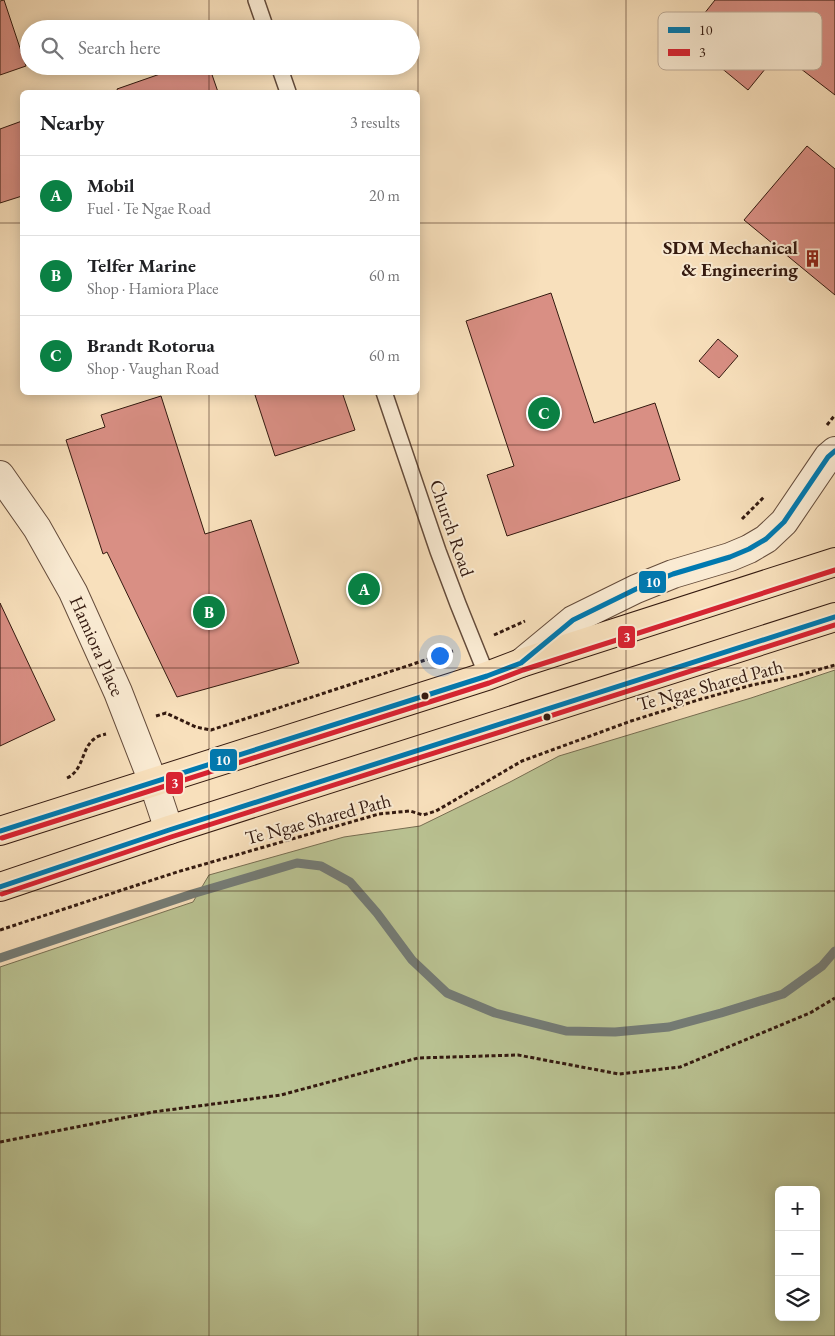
<!DOCTYPE html>
<html lang="en">
<head>
<meta charset="utf-8">
<style>
  body { margin:0; font-family:"EB Garamond",serif; background:#f2f2f2; color:#202124 }
  .controls { position:absolute; right:15px; bottom:15px; display:grid; overflow:hidden; border-radius:8px; box-shadow:0 2px 12px #0003 }
  .controls button { width:45px; height:45px; display:grid; place-items:center; padding:0; border:0; border-bottom:1px solid #e0e0e0; background:#fff; color:#202124; font:25px sans-serif }
  .you { position:absolute; left:439px; top:655px; width:18px; height:18px; margin:-12px; border:4px solid #fff; border-radius:50%; background:#1a73e8; box-shadow:0 0 0 8px #1a73e833 }
  .badge { display:grid; place-items:center; width:32px; height:32px; border-radius:50%; background:#0b8043; color:#fff; font-size:16px; font-weight:700 }
  .pin { position:absolute; translate:-50% -50%; border:2px solid #fff; box-shadow:0 1px 5px #0006 }
  .list { margin:0; padding:0; list-style:none }
  h2 { display:flex; justify-content:space-between; align-items:center; height:65px; margin:0; padding:0 20px; font-size:21px }
  h2 small { font-size:16px; font-weight:400; color:#757577 }
  .list li { display:grid; grid-template-columns:32px 1fr auto; gap:15px; align-items:center; box-sizing:border-box; height:80px; padding:0 20px; border-top:1px solid #e0e0e0 }
  .list b { display:block; font-size:19px; white-space:nowrap }
  .list p { margin:0; font-size:16px; white-space:nowrap; color:#757577 }
  .list em { font-size:16px; font-style:normal; color:#757577 }
  .icon { flex:none; width:28px; height:28px; fill:none; stroke:currentColor; stroke-width:2; stroke-linecap:round; stroke-linejoin:round }
  .map { position:relative; flex:none; width:835px; height:1336px; overflow:hidden }
  .search { position:absolute; background:#fff; box-shadow:0 2px 12px #0003; left:20px; top:20px; width:400px; height:55px; display:flex; align-items:center; gap:12px; box-sizing:border-box; padding:0 18px; border-radius:28px; color:#757577; font-size:19px }
  .panel { position:absolute; background:#fff; box-shadow:0 2px 12px #0003; left:20px; top:90px; width:400px; height:305px; border-radius:8px }
  .map>svg:first-child { display:block }
  .green { fill:#bac393; stroke:#776e52; fill-rule:evenodd }
  .lines { fill:none; stroke-linecap:round; stroke-linejoin:round }
  .stream { stroke:#747b75; stroke-width:9 }
  .building { fill:#d98f84; stroke:#341a10 }
  .service-casing { stroke:#654c3b; stroke-width:18 }
  .minor-casing { stroke:#654c3b; stroke-width:30 }
  .tertiary-casing { stroke:#654c3b; stroke-width:30 }
  .trunk-casing { stroke:#341a10; stroke-width:30 }
  .path { stroke:#341a10; stroke-width:3; stroke-dasharray:4 2.5; stroke-linecap:butt }
  .service { stroke:#faebd3; stroke-width:15 }
  .minor { stroke:#faebd3; stroke-width:28 }
  .tertiary { stroke:#faebd3; stroke-width:28 }
  .trunk { stroke:#f8e0bc; stroke-width:28 }
  .bus-1-casing { stroke:#faebd3; stroke-width:9 }
  .bus-2-casing { stroke:#faebd3; stroke-width:9 }
  .bus-1 { stroke:#0079b0; stroke-width:5 }
  .bus-2 { stroke:#d82332; stroke-width:5 }
  .grid { fill:none; stroke:#341a10; stroke-width:1; stroke-opacity:0.55 }
  .bus-dot { fill:#341a10; stroke:#faebd3; stroke-width:2 }
  .labels { text-anchor:middle; dominant-baseline:central; stroke-width:4; stroke-linejoin:round; paint-order:stroke }
  .poi-label { font-size:19px; font-weight:bold; fill:#341a10; stroke:#faebd3; text-anchor:end }
  .street-label { font-size:19px; fill:#341a10; stroke:#faebd3 }
  .key { fill:#faebd3; stroke:#bfac98; stroke-width:1 }
  .key-label { font-size:14px; fill:#341a10 }
  .line-badge { stroke:#faebd3; stroke-width:2 }
  .badge-label { font-size:14px; text-anchor:middle; font-weight:bold; fill:#fff }
</style>
</head>
<body>
<div class="map">
<svg width="835" height="1336" viewBox="0 0 835 1336">
  <rect width="100%" height="100%" fill="#f8e0bc"/>
  <filter id="stains"><feTurbulence type="fractalNoise" baseFrequency=".004" numOctaves="4"/><feColorMatrix values="0 0 0 0 .2 0 0 0 0 .09 0 0 0 0 .02 0 0 0 .5 -.17"/></filter>
  <radialGradient id="worn" r=".72"><stop offset=".6" stop-color="#630" stop-opacity="0"/><stop offset="1" stop-color="#630" stop-opacity=".3"/></radialGradient>
  <path class="green" d="M 835,670 L 835,1336 L 0,1336 L 0,967 L 193,902 L 209,875 L 344,837 L 420,826 L 510,782 L 559,756 L 751,698 ZM 779,1190 L 816,1190 L 816,1317 L 779,1317 Z"/>
  <g class="lines">
    <path class="stream" d="M 0,958 L 192,894 L 297,863 L 321,866 L 350,882 L 377,913 L 412,960 L 447,993 L 495,1013 L 566,1031 L 615,1032 L 669,1027 L 721,1013 L 783,994 L 822,966 L 835,951"/>
  </g>
  <path class="building" d="M 4,0 L 26,66 L 0,75 L 0,1 Z
    M 715,0 L 835,0 L 835,95 L 779,52 L 748,90 L 685,38 Z
    M 183,66 L 209,66 L 218,92 L 118,92 L 117,89 Z
    M 22,121 L 22,196 L 0,203 L 0,129 Z
    M 807,146 L 835,169 L 835,295 L 744,220 Z
    M 551,293 L 594,423 L 655,403 L 680,480 L 507,536 L 487,475 L 514,466 L 466,321 Z
    M 718,339 L 738,356 L 719,378 L 699,361 Z
    M 254,392 L 342,392 L 355,430 L 275,456 Z
    M 161,396 L 205,534 L 251,520 L 299,663 L 177,697 L 107,552 L 103,554 L 66,440 L 105,427 L 101,415 Z
    M 0,603 L 55,720 L 0,746 Z"/>
  <g class="lines">
    <defs>
      <path id="service" d="M 256,0 L 266,29
        M 279,66 L 288,92
        M 384,392 L 438,551 L 458,604 L 487,676"/>
      <path id="minor" d="M 0,475 L 37,528 L 73,592 L 118,692 L 153,782 L 169,830"/>
      <path id="tertiary" d="M 521,663 L 573,620 L 636,589 L 673,574 L 730,557 L 749,549 L 766,539 L 784,522 L 828,457 L 835,451"/>
      <path id="trunk" d="M 0,831 L 487,676 L 521,663 L 835,562
        M 0,887 L 169,830 L 835,617"/>
    </defs>
    <use href="#service" class="service-casing"/>
    <use href="#minor" class="minor-casing"/>
    <use href="#tertiary" class="tertiary-casing"/>
    <use href="#trunk" class="trunk-casing"/>
    <path class="path" d="M 827,425 L 835,415
      M 742,519 L 764,497
      M 494,635 L 525,621
      M 156,716 L 166,713 L 196,727 L 211,730 L 453,651
      M 67,778 C 84,770 81,749 94,739 C 97,736 102,735 106,734
      M 0,930 L 177,872 L 379,814 L 410,811 L 423,815 L 436,811 L 522,761 L 631,721 L 698,700 L 752,685 L 796,676 L 835,665
      M 0,1142 L 153,1112 L 281,1095 L 418,1058 L 518,1055 L 619,1074 L 680,1067 L 810,1013 L 835,998"/>
    <use href="#service" class="service"/>
    <use href="#minor" class="minor"/>
    <use href="#tertiary" class="tertiary"/>
    <use href="#trunk" class="trunk"/>
    <defs>
      <path id="bus-1" d="M 0,831 L 487,676 L 521,663 L 573,620 L 636,589 L 673,574 L 730,557 L 749,549 L 766,539 L 784,522 L 828,457 L 835,451
        M 0,887 L 169,830 L 835,617"/>
      <path id="bus-2" d="M 2,838 L 489,683 L 523,670 L 835,570
        M 2,894 L 171,837 L 835,625"/>
    </defs>
    <use href="#bus-1" class="bus-1-casing"/>
    <use href="#bus-2" class="bus-2-casing"/>
    <use href="#bus-1" class="bus-1"/>
    <use href="#bus-2" class="bus-2"/>
  </g>
  <path class="grid" d="M 209,0 L 209,29M 418,0 L 418,92M 626,0 L 626,1336M 209,66 L 209,92M 418,92 L 418,392M 0,223 L 22,223M 418,223 L 835,223M 209,392 L 209,1336M 418,392 L 418,1336M 0,445 L 835,445M 0,668 L 835,668M 0,891 L 835,891M 0,1113 L 835,1113"/>
  <defs>
    <symbol id="building-bare" viewBox="-9 -9 18 18"><path d="M-4-6H4V6H1V3H-1V6H-4ZM-2.5-4.3h1.7v1.8h-1.7ZM.8-4.3h1.7v1.8H.8ZM-2.5-1h1.7V.8h-1.7ZM.8-1h1.7V.8H.8Z" fill="#8f2418" stroke="#faebd3" stroke-width="2.5" paint-order="stroke"/></symbol>
  </defs>
  <g fill-rule="evenodd">
    <use href="#building-bare" x="800" y="246" width="25" height="25"/>
  </g>
  <g class="bus-dot">
    <circle cx="425" cy="696" r="4.5"/>
    <circle cx="547" cy="717" r="4.5"/>
  </g>
  <g class="labels">
    <g class="poi-label">
      <text x="798" y="247">SDM Mechanical<tspan x="798" dy="22">&amp; Engineering</tspan></text>
    </g>
    <g class="street-label">
      <text transform="translate(452 528) rotate(71)">Church Road</text>
      <text transform="translate(97 646) rotate(66)">Hamiora Place</text>
      <text transform="translate(710 685) rotate(-15)">Te Ngae Shared Path</text>
      <text transform="translate(318 819) rotate(-15)">Te Ngae Shared Path</text>
    </g>
  </g>
  <rect x="658" y="12" width="164" height="58" rx="8" class="key"/>
  <rect x="668" y="27" width="22" height="6" fill="#0079b0"/>
  <rect x="668" y="49" width="22" height="7" fill="#d82332"/>
  <g class="key-label">
    <text x="699" y="35">10</text>
    <text x="699" y="57">3</text>
  </g>
  <g class="line-badge">
    <rect x="638" y="570" width="29" height="24" rx="5" fill="#0079b0"/>
    <rect x="617" y="625" width="19" height="24" rx="5" fill="#d82332"/>
    <rect x="209" y="748" width="29" height="24" rx="5" fill="#0079b0"/>
    <rect x="165" y="771" width="19" height="24" rx="5" fill="#d82332"/>
  </g>
  <g class="badge-label">
    <text x="653" y="587">10</text>
    <text x="627" y="642">3</text>
    <text x="223" y="765">10</text>
    <text x="175" y="788">3</text>
  </g>
  <rect width="100%" height="100%" filter="url(#stains)"/>
  <rect width="100%" height="100%" fill="url(#worn)"/>
</svg>
<div class="controls">
<button>+</button>
<button>−</button>
<button><svg class="icon" aria-label="layers" viewBox="0 0 24 24"><path d="M12 4l9 5-9 5-9-5zM3 14l9 5 9-5"/></svg></button>
</div>
<div class="you"></div>
<div class="pin badge" style="left:364px;top:589px">A</div>
<div class="pin badge" style="left:209px;top:612px">B</div>
<div class="pin badge" style="left:544px;top:413px">C</div>
<div class="search"><svg class="icon" aria-label="search" viewBox="0 0 24 24"><circle cx="10" cy="10" r="6"/><path d="M15 15l6 6"/></svg>Search here</div>
<section class="panel">
<h2>Nearby<small>3 results</small></h2>
<ul class="list">
<li><span class="badge">A</span><div><b>Mobil</b><p>Fuel · Te Ngae Road</p></div><em>20 m</em></li>
<li><span class="badge">B</span><div><b>Telfer Marine</b><p>Shop · Hamiora Place</p></div><em>60 m</em></li>
<li><span class="badge">C</span><div><b>Brandt Rotorua</b><p>Shop · Vaughan Road</p></div><em>60 m</em></li>
</ul>
</section>
</div>
</body>
</html>
